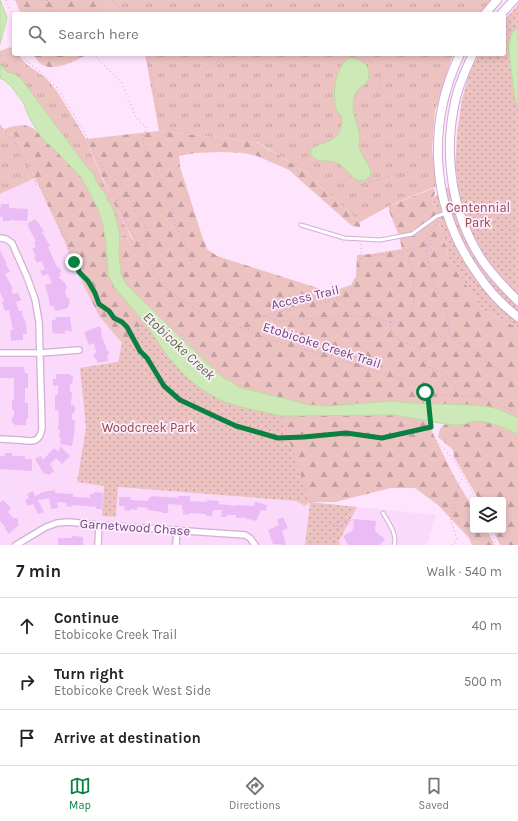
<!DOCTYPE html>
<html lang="en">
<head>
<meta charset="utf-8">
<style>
  body { margin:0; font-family:Karla,sans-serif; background:#f6f6f6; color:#222 }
  .controls { position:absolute; right:12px; bottom:12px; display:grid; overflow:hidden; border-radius:4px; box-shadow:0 2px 6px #0003 }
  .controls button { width:36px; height:36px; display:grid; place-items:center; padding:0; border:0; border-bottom:1px solid #e0e0e0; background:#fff; color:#222; font:20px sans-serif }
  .stop { position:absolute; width:12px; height:12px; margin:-9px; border:3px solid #0b8043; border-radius:50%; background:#fff }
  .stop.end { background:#0b8043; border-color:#fff; box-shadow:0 1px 4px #0008 }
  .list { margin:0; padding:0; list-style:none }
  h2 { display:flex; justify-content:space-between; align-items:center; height:52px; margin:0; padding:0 16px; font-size:17px }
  h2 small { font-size:13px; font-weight:400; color:#767676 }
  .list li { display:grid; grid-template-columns:26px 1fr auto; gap:12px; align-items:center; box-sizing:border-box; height:56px; padding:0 16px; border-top:1px solid #e0e0e0 }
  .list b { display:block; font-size:15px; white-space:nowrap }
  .list p { margin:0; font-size:13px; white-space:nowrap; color:#767676 }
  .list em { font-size:13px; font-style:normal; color:#767676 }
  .icon { flex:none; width:22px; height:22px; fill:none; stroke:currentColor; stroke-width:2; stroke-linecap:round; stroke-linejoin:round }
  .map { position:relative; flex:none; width:518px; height:545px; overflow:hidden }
  .search { position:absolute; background:#fff; box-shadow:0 2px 6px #0003; left:12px; right:12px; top:12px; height:44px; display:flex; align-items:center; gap:10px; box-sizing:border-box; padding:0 14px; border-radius:4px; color:#767676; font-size:15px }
  .sheet { height:220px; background:#fff }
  nav { display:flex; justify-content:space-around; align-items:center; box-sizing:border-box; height:56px; border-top:1px solid #e0e0e0; background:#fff; font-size:11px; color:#767676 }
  nav a { display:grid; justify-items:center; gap:2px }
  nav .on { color:#0b8043 }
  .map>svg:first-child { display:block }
  .residential { fill:#fad9fb }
  .grass { fill:url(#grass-tufts) }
  .forest { fill:url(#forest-firs) }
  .park { fill:url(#park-dots) }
  .water { fill:#cee9b8; stroke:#b9dc9e }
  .building { fill:#eabbf5 }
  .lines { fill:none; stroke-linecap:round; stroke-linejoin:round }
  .lane-casing { stroke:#d0b0d5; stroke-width:5 }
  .street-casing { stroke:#d0b0d5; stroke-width:8 }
  .secondary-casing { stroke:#cfaad6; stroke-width:10 }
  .path { stroke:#ce9eda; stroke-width:1; stroke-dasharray:1 3; stroke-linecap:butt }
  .lane { stroke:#fff; stroke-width:3 }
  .street { stroke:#fff; stroke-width:5.5 }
  .secondary { stroke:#fff; stroke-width:8 }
  .route { stroke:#0b8043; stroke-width:5 }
  .labels { text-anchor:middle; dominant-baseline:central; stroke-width:3.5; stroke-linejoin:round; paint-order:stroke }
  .park-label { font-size:13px; fill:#8c4c44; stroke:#ffedff }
  .street-label { font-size:13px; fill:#6d4879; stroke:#ffedff }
  .water-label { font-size:14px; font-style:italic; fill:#537838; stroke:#ffedff }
</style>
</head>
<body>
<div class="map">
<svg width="518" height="545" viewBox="0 0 518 545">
  <defs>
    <pattern id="grass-tufts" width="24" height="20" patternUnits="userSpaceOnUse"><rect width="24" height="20" fill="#edc3c2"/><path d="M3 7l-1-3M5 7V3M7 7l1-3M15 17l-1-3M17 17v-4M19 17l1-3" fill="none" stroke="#c4a0a2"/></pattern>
    <pattern id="forest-firs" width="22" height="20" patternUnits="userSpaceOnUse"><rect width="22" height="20" fill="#edc3c2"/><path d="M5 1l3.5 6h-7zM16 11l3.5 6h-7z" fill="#c4a0a2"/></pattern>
    <pattern id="park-dots" width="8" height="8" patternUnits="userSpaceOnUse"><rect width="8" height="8" fill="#edc3c2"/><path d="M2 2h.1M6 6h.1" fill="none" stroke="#c4a0a2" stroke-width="1.8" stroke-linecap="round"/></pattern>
  </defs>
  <rect width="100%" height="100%" fill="#fee5fd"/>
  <path class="residential" d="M 35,178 L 65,242 L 73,266 L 77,272 L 99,316 L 122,343 L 121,355 L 119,362 L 80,368 L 86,428 L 77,482 L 118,487 L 310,502 L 305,545 L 0,545 L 0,194 Z
    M 357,507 L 436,515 L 427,545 L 341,545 L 339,541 Z"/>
  <path class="grass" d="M 100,0 L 492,0 L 480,14 L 117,14 L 101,2 Z
    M 11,47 L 14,50 L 14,54 L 18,54 L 26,64 L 46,78 L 56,90 L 76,122 L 86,139 L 102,178 L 122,219 L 131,237 L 135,242 L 134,246 L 129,244 L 127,237 L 123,235 L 120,240 L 119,231 L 112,206 L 108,201 L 105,193 L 97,183 L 93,173 L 89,170 L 22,80 L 15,74 L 7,72 L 0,64 L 0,51 Z
    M 145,54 L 454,54 L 451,59 L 435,111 L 432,150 L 437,186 L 393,204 L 360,222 L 306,172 L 257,142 L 159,131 Z
    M 0,125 L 4,129 L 5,134 L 16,135 L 35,178 L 0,194 Z"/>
  <path class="forest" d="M 15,0 L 100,0 L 101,2 L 117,14 L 21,14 Z
    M 33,54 L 89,54 C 76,60 54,73 41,64 C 38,62 35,57 33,54 Z
    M 24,125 L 33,128 L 56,151 L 81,177 L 98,209 L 103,225 L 106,244 L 107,261 L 144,322 L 169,358 L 281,416 L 395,415 L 426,420 L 455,478 L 473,508 L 473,530 L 487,530 L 495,545 L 472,545 L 469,538 L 438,505 L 415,488 L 391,488 L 335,502 L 310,502 L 305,506 L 289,497 L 87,427 L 80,368 L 118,362 L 122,343 L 99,316 L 77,272 L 75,270 L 65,242 L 35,178 L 16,135 L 5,134 L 4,129 L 14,126 Z
    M 159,131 L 256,142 L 306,172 L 360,222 L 360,227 L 352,226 L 289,170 L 257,156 L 243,153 L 220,152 L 195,153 L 179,156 L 180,167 L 202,236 L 207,249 L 217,256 L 330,292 L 351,285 L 356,276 L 357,255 L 371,254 L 402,249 L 399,236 L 389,211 L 389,206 L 434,188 L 435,193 L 432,199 L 449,258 L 482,309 L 518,328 L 518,418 L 501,410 L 491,407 L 473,405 L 412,403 L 390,401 L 330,406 L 310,405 L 238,387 L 233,382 L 225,379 L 211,367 L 127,285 C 125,282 122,278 121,274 C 118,262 117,245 123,235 L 127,237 L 129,244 L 134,246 L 135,242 C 115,209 101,174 86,139 Z
    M 476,421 C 491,422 505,427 518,435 L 518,545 L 500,545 L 493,530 L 503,530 L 503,500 L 479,500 L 454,457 L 453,450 L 438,437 L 440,429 L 445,424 L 459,425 Z"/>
  <path class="park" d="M 518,5 L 518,328 L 482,309 L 449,258 L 432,198 L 458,180 L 455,168 L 457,134 L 462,99 L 469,74 L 479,54 L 504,54 L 504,20 Z
    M 144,322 C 166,354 184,384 221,400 C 240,409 261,412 281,416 L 310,502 L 357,507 L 339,541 L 341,545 L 305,545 L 310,502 L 118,487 L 116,517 L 102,516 L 104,486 L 77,482 L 86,428 L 80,368 L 119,362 L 121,355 L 122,343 Z"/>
  <path class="water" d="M 0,0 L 7,18 L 0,44 Z
    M 518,28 L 518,109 L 515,100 L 508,45 L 512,33 Z
    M 348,58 C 355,58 359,59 365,64 C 370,69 370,77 366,83 C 363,86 359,88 357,91 C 354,96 353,100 353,106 C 353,117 359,127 360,138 C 360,143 358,146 360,150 C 362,157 370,166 371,172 C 371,179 363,182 358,180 C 349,177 345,166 337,163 C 328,159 311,165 310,150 C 313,147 317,146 321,144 C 337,139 344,132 341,115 C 336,112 336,108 335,102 C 333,86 336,70 348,58 Z
    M 0,64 L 7,72 L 15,74 L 22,80 L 89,170 L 93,173 L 97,183 L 105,193 L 108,201 L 112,206 L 114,212 L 119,231 L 120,240 L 119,253 L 121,274 L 127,285 L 211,367 L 225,379 L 233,382 L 238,387 L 310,405 L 330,406 L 390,401 L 412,403 L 474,405 L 491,407 L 501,410 L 518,418 L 518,435 L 508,429 L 486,422 L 476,421 L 459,425 L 451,425 L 395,415 L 281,416 L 241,407 L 222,401 L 206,392 L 188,379 L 169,358 L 144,322 L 114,287 L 108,275 L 106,244 L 103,225 L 98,209 L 81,177 L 56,151 L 41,137 L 29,117 L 23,102 L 11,86 L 4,80 L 0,78 Z"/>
  <path class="building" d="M 1,204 L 9,204 L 9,208 L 28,209 L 27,221 L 10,220 L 10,221 L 3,221 L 3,217 L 0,217 L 0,207 L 1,207 Z
    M 35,219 L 44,231 L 42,232 L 50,246 L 48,247 L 57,267 L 60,268 L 61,271 L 60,274 L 61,276 L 58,277 L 64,282 L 66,285 L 67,288 L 65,290 L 66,297 L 68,297 L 70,303 L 68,306 L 68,308 L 55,311 L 54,306 L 50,306 L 49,299 L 45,285 L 52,283 L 48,274 L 43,276 L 40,271 L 45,269 L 41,261 L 37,263 L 34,257 L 36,256 L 32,249 L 36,247 L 34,242 L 36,241 L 28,227 L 29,226 L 27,224 Z
    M 0,250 L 7,264 L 6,264 L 10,272 L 5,274 L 13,289 L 11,290 L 13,294 L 18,293 L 21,300 L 16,302 L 19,311 L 22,311 L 23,318 L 24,318 L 26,325 L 27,334 L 23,334 L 23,340 L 20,340 L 11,341 L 10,330 L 13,330 L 9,310 L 5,311 L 2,302 L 4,301 L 0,292 Z
    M 55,317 L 70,317 L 72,332 L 65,330 L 65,334 L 53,333 L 52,331 L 52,320 L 56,320 Z
    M 100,326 L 102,334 L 101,335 L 106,347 L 107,351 L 110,352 L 107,356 L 108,361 L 97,363 L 97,360 L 93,356 L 96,352 L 94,343 L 89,345 L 84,332 Z
    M 0,367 L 24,367 L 25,373 L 28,373 L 28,388 L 25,388 L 25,403 L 28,403 L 28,419 L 26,419 L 26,425 L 15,425 L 12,422 L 12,418 L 14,416 L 14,410 L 12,410 L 12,401 L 14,399 L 14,378 L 0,378 Z
    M 56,374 L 69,374 L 73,377 L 72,384 L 70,384 L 70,392 L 72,392 L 71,405 L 74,405 L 75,409 L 75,411 L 72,414 L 72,420 L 75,420 L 74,434 L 72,446 L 60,444 L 61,438 L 59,437 L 60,430 L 58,430 L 59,416 L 58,410 L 55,410 L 55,395 L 58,395 L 58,385 L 53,386 L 53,379 L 56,379 Z
    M 60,446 L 70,456 L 62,464 L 56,458 L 50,464 L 54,471 L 49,475 L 46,473 L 44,474 L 35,459 L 41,456 L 43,460 L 54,448 L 59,452 Z
    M 5,453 L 12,453 L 12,456 L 25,456 L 25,459 L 32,459 L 32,471 L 0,469 L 0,456 L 5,456 Z
    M 55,490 L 55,493 L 73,494 L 73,497 L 90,498 L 90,494 L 93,494 L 95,492 L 103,493 L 102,509 L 96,509 L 96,507 L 72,505 L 72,507 L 66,506 L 67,503 L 57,502 L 58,508 L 51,509 L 49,498 L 38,500 L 44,512 L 38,514 L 33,504 L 28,506 L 25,500 L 29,498 L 27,494 L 33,491 L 35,496 L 43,492 Z
    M 151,496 L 178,498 L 178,496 L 190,496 L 190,501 L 207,502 L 207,500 L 219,501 L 218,504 L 237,506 L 237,505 L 254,506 L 255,502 L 267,505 L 266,511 L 261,510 L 256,521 L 242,517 L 242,518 L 236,518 L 236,515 L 227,515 L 227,517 L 221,517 L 222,510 L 213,510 L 212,516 L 206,516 L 206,514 L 189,513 L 189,515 L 183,514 L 183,509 L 182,509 L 182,505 L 168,504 L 168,513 L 162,513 L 162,512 L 147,510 L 148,508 L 137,507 L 137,510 L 130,509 L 130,511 L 124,510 L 125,506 L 119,506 L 119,497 L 131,497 L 131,500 L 148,501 L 148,498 L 151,498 Z
    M 3,500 L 11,508 L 8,512 L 13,518 L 17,518 L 18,520 L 18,524 L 19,525 L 9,534 L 5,529 L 6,528 L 0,521 L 0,503 Z
    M 283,517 L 288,528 L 282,531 L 286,545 L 273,544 L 268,530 L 279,525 L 277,520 Z
    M 354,519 L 376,521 L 375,530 L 377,533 L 385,539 L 381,544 L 380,545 L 348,545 L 343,536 L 352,531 L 353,529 Z
    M 72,536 L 83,537 L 83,545 L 58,545 L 58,538 L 72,538 Z"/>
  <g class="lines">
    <defs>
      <path id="lane" d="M 301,225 L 344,238 L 380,240 L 412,234 L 437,216 L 459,209
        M 383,513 C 388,522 398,535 394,545"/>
      <path id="street" d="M 0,238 L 6,239 L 12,243 L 27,277 L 35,299 L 39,322 L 42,428 C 40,443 32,442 20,440 C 13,440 7,439 0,439
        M 0,353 L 40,353 L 79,350
        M 16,545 L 46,527 L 57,523 L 69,522 L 99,525 L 245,535 L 250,538 L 255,545
        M 98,545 L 99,525
        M 176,545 L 177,530"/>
      <path id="secondary" d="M 485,14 L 497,0
        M 501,14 L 514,0
        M 460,54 C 426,125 431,209 477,273 C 488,290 502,305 518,317
        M 473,54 C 466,69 458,86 455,102 C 443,156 452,214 482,260 C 492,275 505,288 518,301"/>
    </defs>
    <use href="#lane" class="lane-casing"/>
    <use href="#street" class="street-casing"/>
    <use href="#secondary" class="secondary-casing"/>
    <path class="path" d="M 6,0 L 14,18
      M 47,0 L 56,14
      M 113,1 L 126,14
      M 22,54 L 26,61 L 41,72 L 58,89 L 84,131 L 96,157 L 115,175 L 125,188 L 133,202 L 135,210 L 147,229 L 147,240 L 145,247 L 146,255 L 157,277 L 168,291 L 203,314 L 248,330 L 267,339 L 307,350 L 383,374 L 408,381 L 421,387 L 425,391 L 428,397 L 431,427 L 435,439 L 440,445 L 448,453 L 453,459 L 470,487 L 476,500
      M 93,54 L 121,82 L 128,97 L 135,116 L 138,120 L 144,125 L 146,128 L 143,140 L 145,151 L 163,185 L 171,204 L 176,227 L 185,242 L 188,255 L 193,263 L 206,271 L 213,278 L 222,283 L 227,287 L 240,300 L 249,304 L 253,310 L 256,318
      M 147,54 L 160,117
      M 370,61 C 385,73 382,80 377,96
      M 202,71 L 232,54
      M 0,125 L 6,132 L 5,134 L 14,141 L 24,159 L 27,168 L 35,178 L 35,184 L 41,186 L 44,190 L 48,203 L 55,214 L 62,232 L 64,232 C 67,235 68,242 67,246 L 71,259 L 77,265 L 79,272 L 88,281 L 95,293 L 99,304 L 109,311 L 115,318 L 122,322 L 127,327 L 140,351 L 147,358 L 164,386 L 180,400 L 236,426 L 278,437 L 304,437 L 345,433 L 382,438 L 431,427
      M 101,163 L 123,215 L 133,235 L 145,251
      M 357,186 L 389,176 L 410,172
      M 465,205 L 469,209 L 468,214
      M 469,211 L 476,213 L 518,231
      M 428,237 L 430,239 L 431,243 L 430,246 L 427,248 L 426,252 L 430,270 L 433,281 L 442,299 L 446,310 L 449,325 L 449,333 L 452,338 L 471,349 L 498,370 L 518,388
      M 361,244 L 361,256
      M 264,316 C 272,318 279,322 287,321 C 297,320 296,316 307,319 L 336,318 L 341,316 L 359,316 L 399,323 C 408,319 413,311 414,301 C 414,297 413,293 413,289 C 414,283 415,277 413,271 C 412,267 408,263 409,259 C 410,253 425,244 431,244
      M 391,322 C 388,333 399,340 408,344 C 412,345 416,345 419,349 C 426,355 423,363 429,367 C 433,371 441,371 446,375 C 451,379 456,390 459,396
      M 248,329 L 255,319 L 262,316 L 343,298 C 363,288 355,275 361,257 L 365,256 C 382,255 410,254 423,243 C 429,237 432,227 440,221
      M 420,349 L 433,340 L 448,333
      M 426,392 L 450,396 L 476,396 L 494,403 L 518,413
      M 329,525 L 342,520 L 353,520
      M 338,526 L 345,524 L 349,525 L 351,520
      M 491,530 L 497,545
      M 333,545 C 332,537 339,530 337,523
      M 452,545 L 455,543 L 457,539 L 450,517 L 457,498 L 455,497 L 460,482 L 463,478"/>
    <use href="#lane" class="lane"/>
    <use href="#street" class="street"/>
    <use href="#secondary" class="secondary"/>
  </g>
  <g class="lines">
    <path class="route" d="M 74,262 L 77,265 L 79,272 L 88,281 L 95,293 L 99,304 L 109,311 L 114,318 L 122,322 L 127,327 L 140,351 L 147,358 L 164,386 L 180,400 L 236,426 L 278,438 L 304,437 L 346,433 L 382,438 L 431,427 L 428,397 L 425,392"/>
  </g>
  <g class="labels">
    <g class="park-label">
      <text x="478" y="207">Centennial<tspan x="478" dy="15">Park</tspan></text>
      <text x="149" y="427">Woodcreek Park</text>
    </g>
    <g class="street-label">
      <text transform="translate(305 297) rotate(-13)">Access Trail</text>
      <text transform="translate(322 345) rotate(18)">Etobicoke Creek Trail</text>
      <text transform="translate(135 527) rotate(4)">Garnetwood Chase</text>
    </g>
    <g class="water-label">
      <text transform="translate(179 346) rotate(43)">Etobicoke Creek</text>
    </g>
  </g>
</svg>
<div class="controls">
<button><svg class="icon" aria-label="layers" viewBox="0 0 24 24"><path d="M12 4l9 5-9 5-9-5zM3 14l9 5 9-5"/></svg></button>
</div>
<div class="stop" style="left:425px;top:392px"></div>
<div class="stop end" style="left:74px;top:262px"></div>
<div class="search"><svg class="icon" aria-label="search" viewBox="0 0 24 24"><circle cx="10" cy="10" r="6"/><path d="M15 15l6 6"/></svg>Search here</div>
</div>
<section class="sheet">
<h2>7 min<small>Walk · 540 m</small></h2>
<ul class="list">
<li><svg class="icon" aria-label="ahead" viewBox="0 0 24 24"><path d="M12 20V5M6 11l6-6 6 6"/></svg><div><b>Continue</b><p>Etobicoke Creek Trail</p></div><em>40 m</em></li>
<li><svg class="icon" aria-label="right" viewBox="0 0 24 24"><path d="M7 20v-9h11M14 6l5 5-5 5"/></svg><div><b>Turn right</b><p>Etobicoke Creek West Side</p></div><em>500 m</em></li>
<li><svg class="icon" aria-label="arrive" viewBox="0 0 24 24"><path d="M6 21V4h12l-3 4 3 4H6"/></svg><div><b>Arrive at destination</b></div></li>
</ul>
</section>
<nav>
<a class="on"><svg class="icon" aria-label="map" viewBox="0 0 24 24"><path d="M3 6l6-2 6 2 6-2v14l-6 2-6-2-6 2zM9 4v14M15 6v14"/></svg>Map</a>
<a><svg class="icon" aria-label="directions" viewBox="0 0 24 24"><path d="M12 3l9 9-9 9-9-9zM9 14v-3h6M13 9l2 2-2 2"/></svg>Directions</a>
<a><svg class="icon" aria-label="saved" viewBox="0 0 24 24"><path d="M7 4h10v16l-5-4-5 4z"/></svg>Saved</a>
</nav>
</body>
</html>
